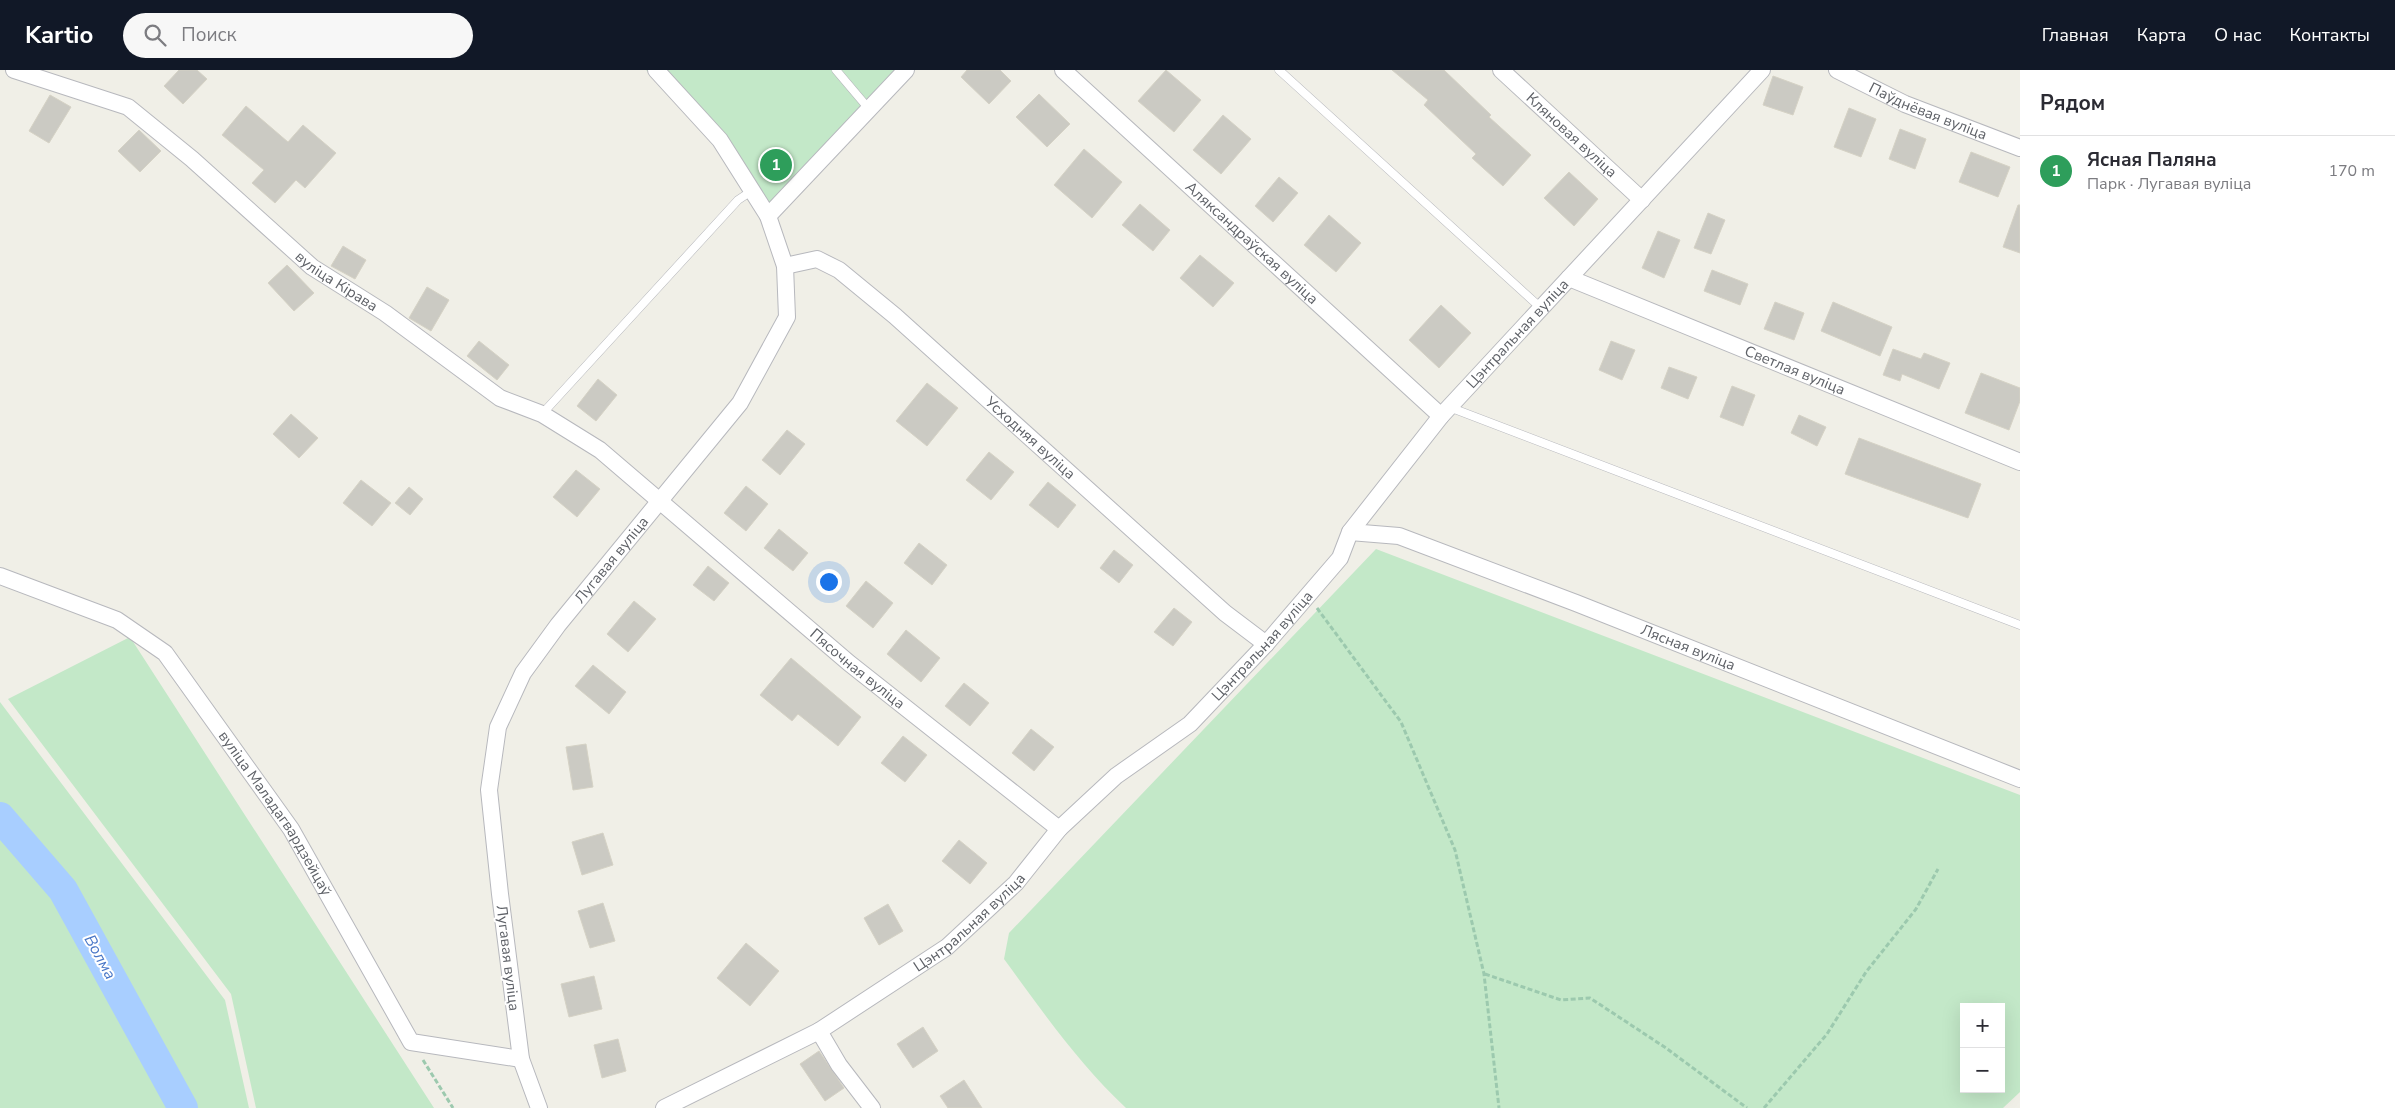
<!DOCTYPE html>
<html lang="ru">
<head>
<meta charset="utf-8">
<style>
  body { margin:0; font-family:"Nunito Sans",sans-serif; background:#f7f7f7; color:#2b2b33 }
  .controls { position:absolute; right:15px; bottom:15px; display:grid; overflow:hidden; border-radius:0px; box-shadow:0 5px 20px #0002 }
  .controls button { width:45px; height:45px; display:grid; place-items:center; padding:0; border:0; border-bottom:1px solid #e1e1e2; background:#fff; color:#2b2b33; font:25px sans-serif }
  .you { position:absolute; left:828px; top:511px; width:18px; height:18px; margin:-12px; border:4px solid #fff; border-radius:50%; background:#1a73e8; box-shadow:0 0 0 8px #1a73e833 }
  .badge { display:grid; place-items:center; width:32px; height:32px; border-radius:50%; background:#111827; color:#fff; font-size:16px; font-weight:700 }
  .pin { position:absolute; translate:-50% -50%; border:2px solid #fff; box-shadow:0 1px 5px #0006 }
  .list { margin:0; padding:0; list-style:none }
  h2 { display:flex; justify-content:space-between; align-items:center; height:65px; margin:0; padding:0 20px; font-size:21px }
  h2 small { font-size:16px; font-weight:400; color:#7c7c81 }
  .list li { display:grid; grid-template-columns:32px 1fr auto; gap:15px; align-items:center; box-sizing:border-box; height:70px; padding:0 20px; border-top:1px solid #e1e1e2 }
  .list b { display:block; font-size:19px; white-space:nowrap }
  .list p { margin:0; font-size:16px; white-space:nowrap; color:#7c7c81 }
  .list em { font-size:16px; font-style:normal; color:#7c7c81 }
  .icon { flex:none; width:28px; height:28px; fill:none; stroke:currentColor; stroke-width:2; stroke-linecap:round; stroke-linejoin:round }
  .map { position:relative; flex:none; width:2020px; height:1038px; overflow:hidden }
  header { display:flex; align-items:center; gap:30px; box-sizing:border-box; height:70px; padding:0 25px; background:#111827; color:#fff }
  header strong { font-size:24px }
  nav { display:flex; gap:28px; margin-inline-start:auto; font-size:18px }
  .search { width:350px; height:45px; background:#f7f7f7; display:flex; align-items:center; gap:12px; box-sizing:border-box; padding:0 18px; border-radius:28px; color:#7c7c81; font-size:19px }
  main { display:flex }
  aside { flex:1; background:#fff }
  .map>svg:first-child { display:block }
  .green { fill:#c3e8c8; fill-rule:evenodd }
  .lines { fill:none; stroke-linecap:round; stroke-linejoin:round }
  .river { stroke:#a8ceff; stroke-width:30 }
  .building { fill:#cbcac3; stroke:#d5d2c5 }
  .service-casing { stroke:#b7b8bd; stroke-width:9 }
  .minor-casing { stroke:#b7b8bd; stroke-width:18 }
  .path { stroke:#9cc9ae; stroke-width:3; stroke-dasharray:5 2.5; stroke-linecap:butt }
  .service { stroke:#fff; stroke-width:8 }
  .minor { stroke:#fff; stroke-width:16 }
  .labels { text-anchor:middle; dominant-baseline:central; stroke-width:4; stroke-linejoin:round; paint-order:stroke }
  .street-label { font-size:15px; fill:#5e6167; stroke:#fff }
  .water-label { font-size:16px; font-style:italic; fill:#4775c6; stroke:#fff }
</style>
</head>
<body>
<header>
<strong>Kartio</strong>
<div class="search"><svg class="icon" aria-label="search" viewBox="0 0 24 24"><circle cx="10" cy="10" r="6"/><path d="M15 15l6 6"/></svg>Поиск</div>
<nav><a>Главная</a><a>Карта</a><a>О нас</a><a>Контакты</a></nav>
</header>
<main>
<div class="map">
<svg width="2020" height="1038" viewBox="0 0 2020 1038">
  <rect width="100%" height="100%" fill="#f0efe7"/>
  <path class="green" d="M 646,0 L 906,0 L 768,146 L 720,70 Z
    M 1376,479 L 2020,725 L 2020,1022 L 2003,1038 L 1126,1038 C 1079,994 1042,941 1004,889 L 1009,863 ZM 1964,937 L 2001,937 L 2001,1019 L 1964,1019 Z
    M 130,567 L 434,1038 L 256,1038 L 231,924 L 8,629 Z
    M 0,632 L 225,930 L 249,1038 L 0,1038 Z"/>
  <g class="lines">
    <path class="river" d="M 0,747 L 63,820 L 183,1038"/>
  </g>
  <path class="building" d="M 179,0 L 197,0 L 207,9 L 183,34 L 164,16 Z
    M 967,0 L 1000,0 L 1011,11 L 989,34 L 961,7 Z
    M 1166,0 L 1201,30 L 1174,62 L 1138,31 Z
    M 1392,0 L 1444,0 L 1491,45 L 1489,47 L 1531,85 L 1503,116 L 1472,88 L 1476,84 L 1424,35 L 1428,30 Z
    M 1773,6 L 1803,17 L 1793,45 L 1763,35 Z
    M 1039,24 L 1070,54 L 1047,77 L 1016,47 Z
    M 50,25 L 71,37 L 49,73 L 29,61 Z
    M 246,36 L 288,72 L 303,55 L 336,83 L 305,118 L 296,110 L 275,133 L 252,113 L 264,100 L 222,65 Z
    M 1849,38 L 1876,49 L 1861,87 L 1834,77 Z
    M 1223,45 L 1251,69 L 1221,104 L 1193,80 Z
    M 1900,59 L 1926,69 L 1915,99 L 1889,89 Z
    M 139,60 L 161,81 L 140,102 L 118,81 Z
    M 1084,79 L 1122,112 L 1092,148 L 1054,115 Z
    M 1971,82 L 2010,97 L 1998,127 L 1959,112 Z
    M 1569,102 L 1598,129 L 1574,156 L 1544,128 Z
    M 1279,107 L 1298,123 L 1273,152 L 1255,136 Z
    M 1140,134 L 1170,160 L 1153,181 L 1122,155 Z
    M 2018,135 L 2020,135 L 2020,183 L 2003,177 Z
    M 1708,143 L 1725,150 L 1711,184 L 1694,178 Z
    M 1329,145 L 1361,173 L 1336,202 L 1304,175 Z
    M 1658,161 L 1680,170 L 1664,208 L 1642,198 Z
    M 343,176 L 366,190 L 355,209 L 331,196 Z
    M 1200,185 L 1234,213 L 1213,237 L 1180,208 Z
    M 287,195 L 314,223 L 294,241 L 268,213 Z
    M 1712,200 L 1748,214 L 1740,235 L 1704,221 Z
    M 427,217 L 449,230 L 431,261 L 409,248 Z
    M 1775,232 L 1804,243 L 1794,270 L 1764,259 Z
    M 1833,232 L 1892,257 L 1880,286 L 1821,261 Z
    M 1441,235 L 1471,263 L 1439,298 L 1409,270 Z
    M 479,271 L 509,295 L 497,310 L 467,286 Z
    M 1611,271 L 1635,280 L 1622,310 L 1599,300 Z
    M 1893,279 L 1921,289 L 1924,283 L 1950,293 L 1939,319 L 1902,304 L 1900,311 L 1883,305 Z
    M 1669,297 L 1697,307 L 1688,329 L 1661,318 Z
    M 1981,303 L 2020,318 L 2020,331 L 2009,360 L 1965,343 Z
    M 598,309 L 617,325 L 596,351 L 577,336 Z
    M 927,313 L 958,338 L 927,376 L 896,351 Z
    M 1732,316 L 1755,325 L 1743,356 L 1720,347 Z
    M 291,344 L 318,368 L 299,388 L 273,364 Z
    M 1799,345 L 1826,357 L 1817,376 L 1791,363 Z
    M 787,360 L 805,374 L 780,405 L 762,390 Z
    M 1859,368 L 1981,414 L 1968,448 L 1845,404 Z
    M 989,382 L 1014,402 L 991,430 L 966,410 Z
    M 576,400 L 600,419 L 577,447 L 553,427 Z
    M 361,410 L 391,433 L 372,456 L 343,433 Z
    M 1048,412 L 1076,435 L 1058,458 L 1029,435 Z
    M 746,416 L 768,434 L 746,461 L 724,443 Z
    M 409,417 L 423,429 L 410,445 L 395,433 Z
    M 779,459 L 808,483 L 793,501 L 764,478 Z
    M 919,473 L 947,495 L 932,515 L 904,493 Z
    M 1114,480 L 1133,495 L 1119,513 L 1100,498 Z
    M 708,496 L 729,513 L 714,531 L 693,515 Z
    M 866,511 L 893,533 L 873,558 L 846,536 Z
    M 634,531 L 656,549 L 628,582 L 607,564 Z
    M 1174,538 L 1192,552 L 1173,576 L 1154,562 Z
    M 906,560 L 940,588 L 921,612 L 887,584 Z
    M 791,588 L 861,647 L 838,676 L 798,644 L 792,651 L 760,625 Z
    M 593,595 L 626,622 L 609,644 L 575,616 Z
    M 964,613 L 989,633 L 970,656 L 945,636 Z
    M 1031,659 L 1054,677 L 1034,701 L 1012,683 Z
    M 903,666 L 927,685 L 905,712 L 881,693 Z
    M 586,674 L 593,717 L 573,720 L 566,677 Z
    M 603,763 L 613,795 L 582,805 L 572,772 Z
    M 959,770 L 987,793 L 970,814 L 942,791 Z
    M 603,833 L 615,871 L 590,878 L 578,841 Z
    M 888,834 L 903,861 L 879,875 L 864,848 Z
    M 746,873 L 779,901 L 750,936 L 717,908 Z
    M 594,906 L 602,939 L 569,947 L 561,914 Z
    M 923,957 L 938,981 L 913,998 L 897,974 Z
    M 618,969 L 626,1001 L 602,1008 L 594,975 Z
    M 819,981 L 844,1018 L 825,1031 L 800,994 Z
    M 964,1010 L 982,1038 L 948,1038 L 940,1026 Z"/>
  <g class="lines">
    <defs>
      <path id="service" d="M 836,0 L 869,39
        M 1279,0 L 1541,238
        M 1449,337 L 2020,555
        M 542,344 L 738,130 L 753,120"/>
      <g id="minor">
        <path id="s1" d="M 14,0 L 128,37 L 192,89 L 312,197 L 385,243 L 500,328 L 542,344 L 600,380 L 849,593 L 1059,759"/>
        <path id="s2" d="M 1063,0 L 1441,346"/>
        <path id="s3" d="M 1501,0 L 1642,130"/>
        <path id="s4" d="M 1837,0 L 1905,34 L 2020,78"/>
        <path d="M 768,146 L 906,0"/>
        <path id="s5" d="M 785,196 L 817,189 L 839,200 L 895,246 L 1225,543 L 1266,574"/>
        <path id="s6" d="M 1569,208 L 2020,392"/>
        <path id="s7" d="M 1350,462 L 1399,466 L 1576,533 L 2020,709"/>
        <path id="s8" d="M 0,506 L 117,550 L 165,583 L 291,759 L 411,972 L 521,989"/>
        <path d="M 819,961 L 839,995 L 872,1038"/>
        <path id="s9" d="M 539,1038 L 521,989 L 500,824 L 489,720 L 498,657 L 523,603 L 558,555 L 740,333 L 787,247 L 785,196 L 768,146 L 720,70 L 656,0"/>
        <path id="s10" d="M 664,1038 L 819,961 L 947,877 L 1016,813 L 1059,759 L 1116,706 L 1190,654 L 1266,574 L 1340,488 L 1350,462 L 1441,346 L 1762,0"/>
      </g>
    </defs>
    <use href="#service" class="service-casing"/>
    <use href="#minor" class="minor-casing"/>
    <path class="path" d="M 1317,538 L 1401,652 L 1455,780 L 1484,904 L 1499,1038
      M 1485,904 L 1561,930 L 1590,928 L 1666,978 L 1747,1038
      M 423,990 L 453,1038
      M 1764,1038 L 1827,964 L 1866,902 L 1916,839 L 1938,799"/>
    <use href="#service" class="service"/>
    <use href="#minor" class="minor"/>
  </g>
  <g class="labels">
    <g class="street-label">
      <text stroke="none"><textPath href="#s4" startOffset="100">Паўднёвая вуліца</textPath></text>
      <text stroke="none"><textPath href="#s3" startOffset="96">Кляновая вуліца</textPath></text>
      <text stroke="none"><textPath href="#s2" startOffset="256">Аляксандраўская вуліца</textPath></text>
      <text stroke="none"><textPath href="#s1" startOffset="392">вуліца Кірава</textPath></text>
      <text stroke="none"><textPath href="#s10" startOffset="1169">Цэнтральная вуліца</textPath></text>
      <text stroke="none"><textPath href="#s6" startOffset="244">Светлая вуліца</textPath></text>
      <text stroke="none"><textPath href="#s5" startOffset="312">Усходняя вуліца</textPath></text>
      <text stroke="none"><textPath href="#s9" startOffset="590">Лугавая вуліца</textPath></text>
      <text stroke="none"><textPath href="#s10" startOffset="764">Цэнтральная вуліца</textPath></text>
      <text stroke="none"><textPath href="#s7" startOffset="359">Лясная вуліца</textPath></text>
      <text stroke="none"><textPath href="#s1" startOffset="1044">Пясочная вуліца</textPath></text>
      <text stroke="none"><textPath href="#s8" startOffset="378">вуліца Маладагвардзейцаў</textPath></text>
      <text stroke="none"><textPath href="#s10" startOffset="359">Цэнтральная вуліца</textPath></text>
      <text transform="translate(508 888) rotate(83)">Лугавая вуліца</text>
    </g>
    <g class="water-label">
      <text transform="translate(100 887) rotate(61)">Волма</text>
    </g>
  </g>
</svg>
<div class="controls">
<button>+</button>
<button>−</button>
</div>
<div class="you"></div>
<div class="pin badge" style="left:776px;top:95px;background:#2e9e5b">1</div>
</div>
<aside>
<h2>Рядом<small></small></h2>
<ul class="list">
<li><span class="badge" style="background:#2e9e5b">1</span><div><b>Ясная Паляна</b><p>Парк · Лугавая вуліца</p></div><em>170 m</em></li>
</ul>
</aside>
</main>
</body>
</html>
